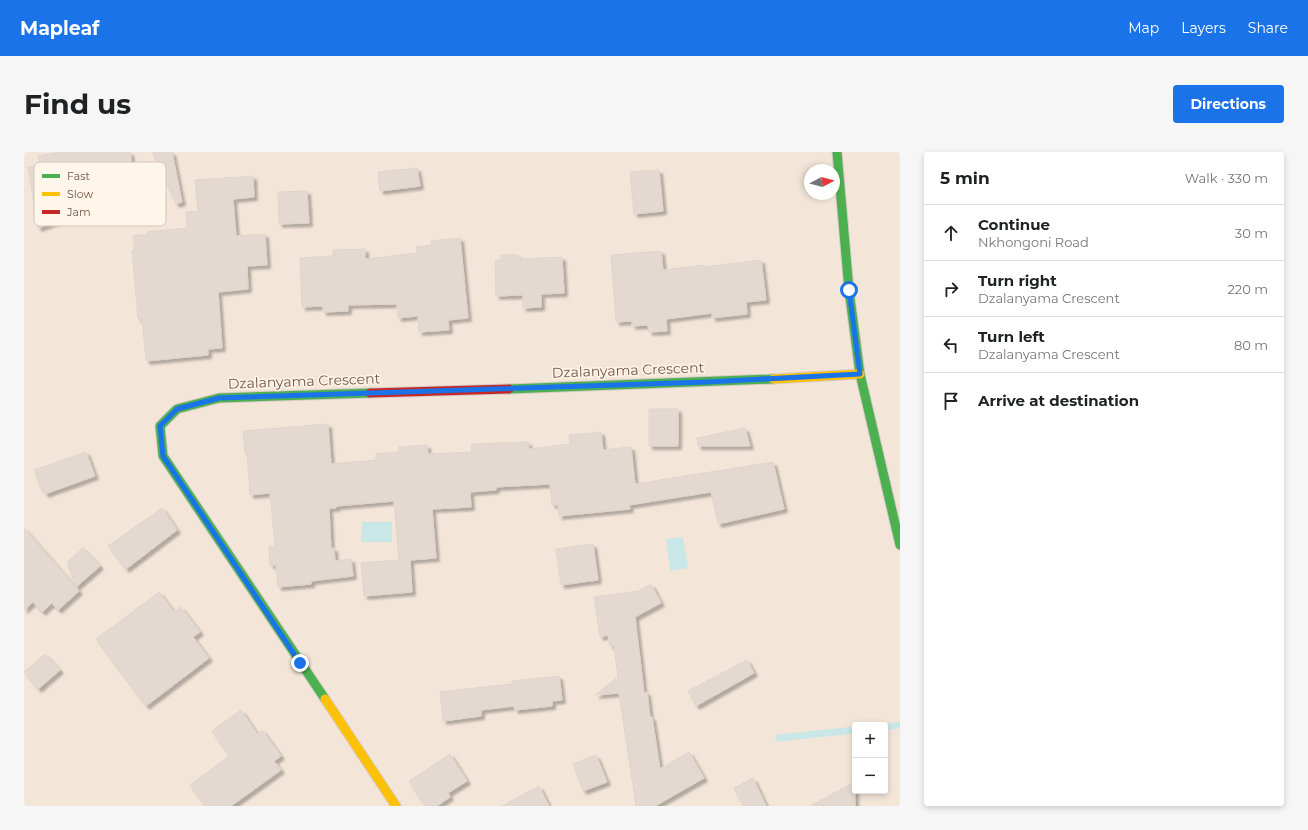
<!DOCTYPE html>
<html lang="en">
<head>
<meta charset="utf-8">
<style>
  body { margin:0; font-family:Montserrat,sans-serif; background:#f6f6f6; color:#202124 }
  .controls { position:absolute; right:12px; bottom:12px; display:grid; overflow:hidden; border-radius:4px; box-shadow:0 2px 6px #0003 }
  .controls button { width:36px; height:36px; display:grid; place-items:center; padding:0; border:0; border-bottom:1px solid #e0e0e0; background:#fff; color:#202124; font:20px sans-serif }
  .compass { position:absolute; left:780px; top:12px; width:36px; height:36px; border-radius:50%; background:#fff; box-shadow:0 2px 6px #0003; rotate:83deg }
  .stop { position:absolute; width:12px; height:12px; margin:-9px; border:3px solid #1a73e8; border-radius:50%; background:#fff }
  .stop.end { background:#1a73e8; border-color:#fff; box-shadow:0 1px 4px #0008 }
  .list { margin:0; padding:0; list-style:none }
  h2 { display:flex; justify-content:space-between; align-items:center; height:52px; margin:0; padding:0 16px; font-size:17px }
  h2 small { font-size:13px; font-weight:400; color:#757577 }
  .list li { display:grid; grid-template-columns:26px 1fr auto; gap:12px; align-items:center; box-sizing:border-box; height:56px; padding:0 16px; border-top:1px solid #e0e0e0 }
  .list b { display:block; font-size:15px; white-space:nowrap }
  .list p { margin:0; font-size:13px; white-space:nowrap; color:#757577 }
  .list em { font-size:13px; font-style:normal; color:#757577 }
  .icon { flex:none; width:22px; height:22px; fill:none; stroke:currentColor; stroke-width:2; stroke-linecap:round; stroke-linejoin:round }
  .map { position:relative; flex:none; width:876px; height:654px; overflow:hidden; border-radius:4px }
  header { display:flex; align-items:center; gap:24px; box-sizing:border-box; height:56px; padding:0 20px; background:#1a73e8; color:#fff }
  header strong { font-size:19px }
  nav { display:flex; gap:22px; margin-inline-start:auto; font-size:14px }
  .intro { display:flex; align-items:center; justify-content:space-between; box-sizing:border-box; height:96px; padding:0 24px }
  h1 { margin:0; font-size:28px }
  .button { padding:10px 18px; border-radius:4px; background:#1a73e8; color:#fff; font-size:14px; font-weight:700 }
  main { display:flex; gap:24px; padding:0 24px }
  aside { flex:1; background:#fff; border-radius:4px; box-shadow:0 2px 6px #0003 }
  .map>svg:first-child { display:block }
  .residential { fill:#f3e6d9; fill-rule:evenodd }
  .water { fill:#cae7e8 }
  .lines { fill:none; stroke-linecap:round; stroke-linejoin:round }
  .stream { stroke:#cae7e8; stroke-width:7 }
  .building { fill:#e4d9d0; stroke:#e0d4cb; filter:url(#shadow) }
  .fast-casing { stroke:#d6ccc6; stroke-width:11 }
  .slow-casing { stroke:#d6ccc6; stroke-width:11 }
  .jam-casing { stroke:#d6ccc6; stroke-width:11 }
  .fast { stroke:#4caf50; stroke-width:9 }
  .slow { stroke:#ffc107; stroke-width:9 }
  .jam { stroke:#c62828; stroke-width:9 }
  .route { stroke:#1a73e8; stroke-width:5 }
  .labels { text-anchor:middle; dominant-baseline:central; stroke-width:3; stroke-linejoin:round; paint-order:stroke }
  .street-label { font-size:14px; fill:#775647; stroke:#fff6ea }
  .key { fill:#fff6ea; stroke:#d6c6b9; stroke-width:1 }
  .key-label { font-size:11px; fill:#775647 }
</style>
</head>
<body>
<header>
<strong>Mapleaf</strong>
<nav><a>Map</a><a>Layers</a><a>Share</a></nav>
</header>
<div class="intro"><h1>Find us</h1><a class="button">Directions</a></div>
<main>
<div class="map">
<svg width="876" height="654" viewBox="0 0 876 654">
  <defs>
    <filter id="shadow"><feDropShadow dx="3.5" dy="3.5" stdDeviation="1" flood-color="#0004"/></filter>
  </defs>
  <rect width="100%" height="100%" fill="#f7f1e9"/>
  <path class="residential" d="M 0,0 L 876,0 L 876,654 L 0,654 ZM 786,18 L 810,18 L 810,42 L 786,42 ZM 831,573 L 861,573 L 861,639 L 831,639 Z"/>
  <path class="water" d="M 338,370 L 368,370 L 368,390 L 337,390 Z
    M 659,385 L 664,416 L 646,419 L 642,387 Z"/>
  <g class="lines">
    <path class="stream" d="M 861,575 L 876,573
      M 755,586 L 831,578"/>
  </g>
  <path class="building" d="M 37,0 L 106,0 L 111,34 L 85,39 L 83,28 L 49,35 L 50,41 L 34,43 L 42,66 L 14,76 L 4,15 L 16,13 L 14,4 Z
    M 128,0 L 148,0 L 158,50 L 152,52 Z
    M 393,16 L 396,34 L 356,39 L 354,20 Z
    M 635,18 L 639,59 L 610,62 L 606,20 Z
    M 229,24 L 230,45 L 209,47 L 212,84 L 241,82 L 243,113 L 223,114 L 224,137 L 194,140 L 198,196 L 184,197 L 184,203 L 122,209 L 118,166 L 114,167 L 108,98 L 111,98 L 109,84 L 124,82 L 123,80 L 163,76 L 162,60 L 174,59 L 171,28 Z
    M 283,39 L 285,71 L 255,72 L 254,40 Z
    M 436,86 L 444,166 L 424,168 L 425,178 L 395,180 L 394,164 L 374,166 L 373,152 L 324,153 L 324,159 L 299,160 L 299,154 L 278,155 L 276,106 L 309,104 L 309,98 L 341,97 L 341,107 L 393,101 L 392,95 L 408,93 L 407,89 Z
    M 637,99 L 639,118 L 680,113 L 680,115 L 737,108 L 742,148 L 722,150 L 723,162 L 688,166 L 688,161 L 642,167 L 643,179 L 625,180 L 624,173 L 608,174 L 608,169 L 592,170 L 587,103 Z
    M 477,103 L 494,103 L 495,107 L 538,105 L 540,141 L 517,142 L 517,155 L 499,156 L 499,143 L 472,144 L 471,108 L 477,108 Z
    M 625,257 L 654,257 L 654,294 L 625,294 Z
    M 304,272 L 307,312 L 352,308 L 352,302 L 375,300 L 375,295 L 403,293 L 404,302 L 448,300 L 447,292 L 504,290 L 505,297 L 546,292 L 545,283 L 577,280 L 579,298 L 607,295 L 611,332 L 749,310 L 760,357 L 694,372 L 687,340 L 605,353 L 606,357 L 535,364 L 534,353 L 528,353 L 526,332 L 472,335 L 472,338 L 446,340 L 447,355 L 408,357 L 412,406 L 386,408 L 388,440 L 340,444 L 337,411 L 375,408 L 370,349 L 312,354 L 312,356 L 305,356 L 307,397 L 310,396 L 311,409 L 327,407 L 329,424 L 287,429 L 287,432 L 254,435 L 252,413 L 246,413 L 245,395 L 251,394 L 246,341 L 226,343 L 223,301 L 221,301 L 219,279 Z
    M 721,276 L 726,294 L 674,294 L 673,286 Z
    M 62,300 L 71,324 L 21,342 L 19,336 L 17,337 L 10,318 Z
    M 138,356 L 153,378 L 102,417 L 84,394 Z
    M 0,376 L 55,439 L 34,458 L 28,451 L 18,460 L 9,450 L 0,458 Z
    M 569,392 L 574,428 L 537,433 L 532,397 Z
    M 59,396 L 76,414 L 52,435 L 43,410 Z
    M 627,432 L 637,451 L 611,465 L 620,541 L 623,540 L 626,565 L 628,565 L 636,617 L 665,600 L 680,626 L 631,654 L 612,654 L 595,541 L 571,543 L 594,525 L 590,493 L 586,494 L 584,483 L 576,485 L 570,445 L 615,439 Z
    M 135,440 L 150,460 L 157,455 L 176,480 L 169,485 L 185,506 L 122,554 L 72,487 Z
    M 21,502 L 36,518 L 14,537 L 0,520 Z
    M 723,508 L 730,521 L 672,554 L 664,539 Z
    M 535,524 L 538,548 L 528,549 L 528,554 L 491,558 L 490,554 L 457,558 L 457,564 L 419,569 L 416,540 L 488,532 L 488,529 Z
    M 217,558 L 233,582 L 238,578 L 257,604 L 250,609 L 257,618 L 207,654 L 181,654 L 166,633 L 205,604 L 188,579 Z
    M 426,602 L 443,629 L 424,641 L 426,645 L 413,654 L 401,654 L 385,629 Z
    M 572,603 L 583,630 L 559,639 L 549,612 Z
    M 729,626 L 742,654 L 719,654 L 710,636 Z
    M 831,630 L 831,654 L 786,654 Z
    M 515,634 L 525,654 L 478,654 Z"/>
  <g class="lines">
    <defs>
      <path id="fast" d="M 813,0 L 825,138 L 836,222 L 876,393
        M 485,237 L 749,227
        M 301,547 L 139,304 L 136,274 L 153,257 L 195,246 L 346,241"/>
      <path id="slow" d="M 749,227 L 836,222
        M 301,547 L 372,654"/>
      <path id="jam" d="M 346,241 L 485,237"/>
    </defs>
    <use href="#fast" class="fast-casing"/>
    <use href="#slow" class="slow-casing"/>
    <use href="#jam" class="jam-casing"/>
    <use href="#fast" class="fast"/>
    <use href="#slow" class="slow"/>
    <use href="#jam" class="jam"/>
  </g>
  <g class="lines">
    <path class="route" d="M 276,511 L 139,304 L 136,274 L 153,257 L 195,246 L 683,230 L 836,222 L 825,138"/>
  </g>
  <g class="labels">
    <g class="street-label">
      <text transform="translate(604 218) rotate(-2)">Dzalanyama Crescent</text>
      <text transform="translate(280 229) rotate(-2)">Dzalanyama Crescent</text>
    </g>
  </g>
  <rect x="10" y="10" width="132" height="64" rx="6" class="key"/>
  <rect x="18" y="22" width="18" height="4" fill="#4caf50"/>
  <rect x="18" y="40" width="18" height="4" fill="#ffc107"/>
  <rect x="18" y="58" width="18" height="4" fill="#c62828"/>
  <g class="key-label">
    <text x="43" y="28">Fast</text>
    <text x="43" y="46">Slow</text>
    <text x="43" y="64">Jam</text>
  </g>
</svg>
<div class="controls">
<button>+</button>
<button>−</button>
</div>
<svg class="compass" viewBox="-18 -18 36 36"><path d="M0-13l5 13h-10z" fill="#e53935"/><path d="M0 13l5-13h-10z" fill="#757577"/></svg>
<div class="stop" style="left:825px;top:138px"></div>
<div class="stop end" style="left:276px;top:511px"></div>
</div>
<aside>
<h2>5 min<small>Walk · 330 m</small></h2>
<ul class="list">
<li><svg class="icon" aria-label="ahead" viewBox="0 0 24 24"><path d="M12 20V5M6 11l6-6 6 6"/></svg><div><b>Continue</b><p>Nkhongoni Road</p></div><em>30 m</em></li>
<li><svg class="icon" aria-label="right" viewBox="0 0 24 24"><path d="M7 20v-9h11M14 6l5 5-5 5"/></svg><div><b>Turn right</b><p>Dzalanyama Crescent</p></div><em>220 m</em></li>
<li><svg class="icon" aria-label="left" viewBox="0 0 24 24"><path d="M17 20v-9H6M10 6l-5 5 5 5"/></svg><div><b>Turn left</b><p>Dzalanyama Crescent</p></div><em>80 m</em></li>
<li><svg class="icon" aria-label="arrive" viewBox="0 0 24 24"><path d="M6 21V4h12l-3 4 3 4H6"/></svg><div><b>Arrive at destination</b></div></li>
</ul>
</aside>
</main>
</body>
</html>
